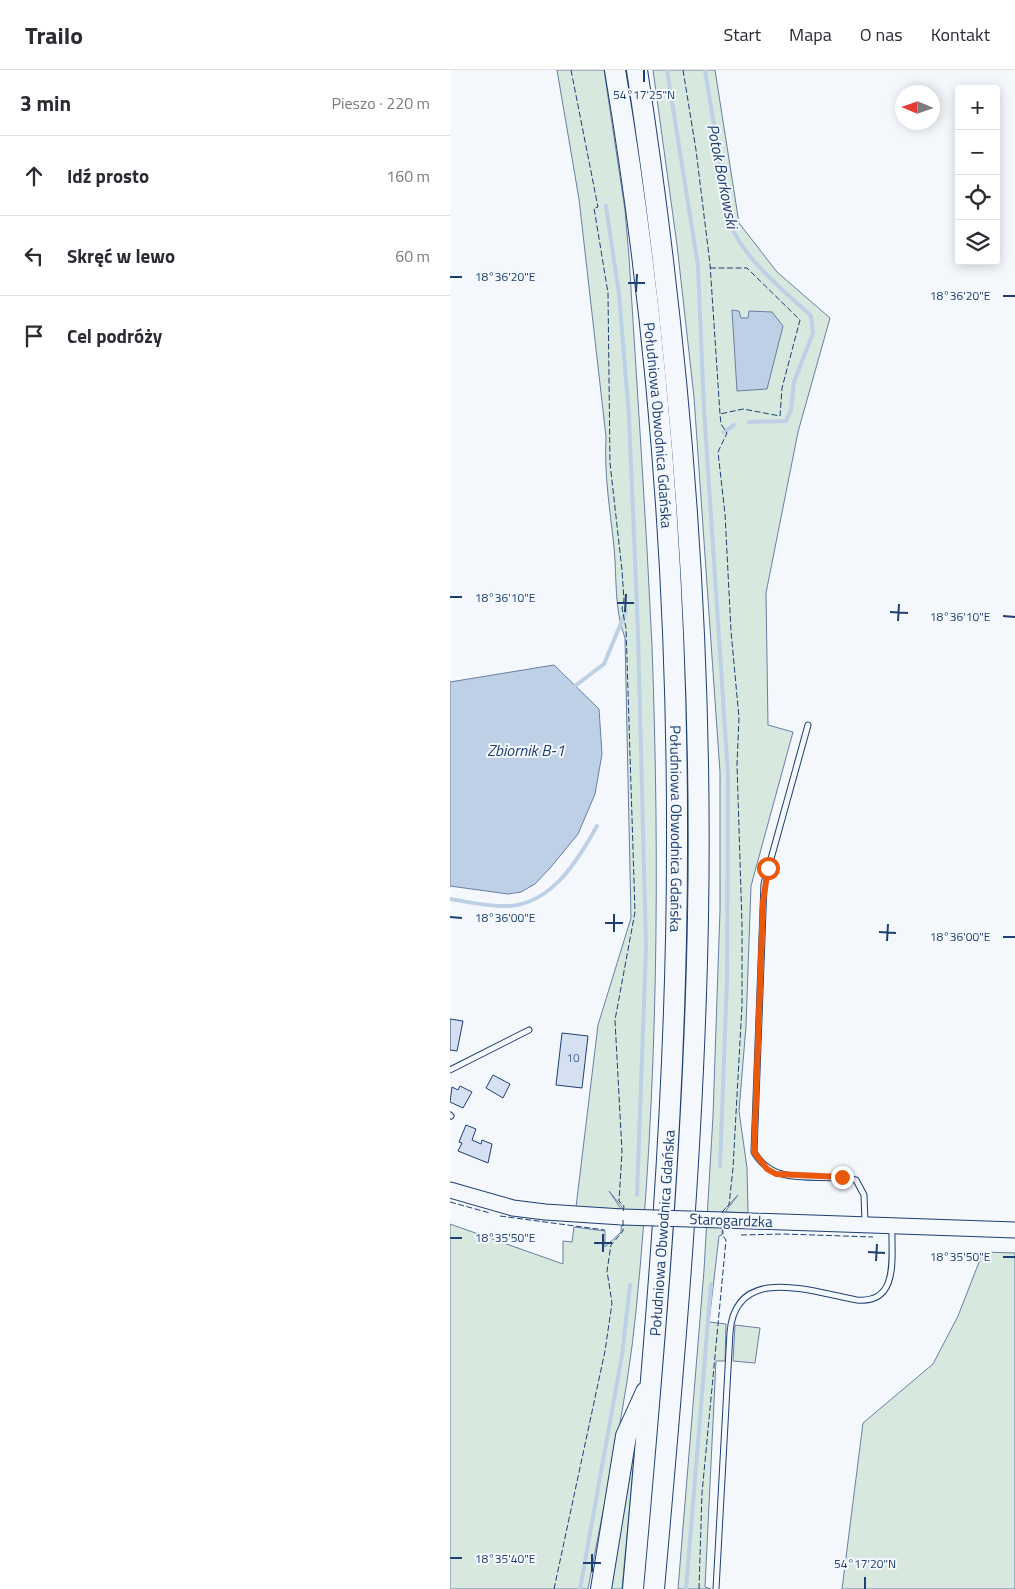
<!DOCTYPE html>
<html lang="pl">
<head>
<meta charset="utf-8">
<style>
  body { margin:0; font-family:"Titillium Web",sans-serif; background:#f2f2f3; color:#2b2b33 }
  .controls { position:absolute; right:15px; top:15px; display:grid; overflow:hidden; border-radius:5px; box-shadow:0 2px 12px #0003 }
  .controls button { width:45px; height:45px; display:grid; place-items:center; padding:0; border:0; border-bottom:1px solid #e1e1e2; background:#fff; color:#2b2b33; font:25px sans-serif }
  .compass { position:absolute; left:445px; top:15px; width:45px; height:45px; border-radius:50%; background:#fff; box-shadow:0 2px 12px #0003; rotate:272deg }
  .stop { position:absolute; width:15px; height:15px; margin:-11px; border:4px solid #ea580c; border-radius:50%; background:#fff }
  .stop.end { background:#ea580c; border-color:#fff; box-shadow:0 1px 5px #0008 }
  .list { margin:0; padding:0; list-style:none }
  h2 { display:flex; justify-content:space-between; align-items:center; height:65px; margin:0; padding:0 20px; font-size:21px }
  h2 small { font-size:16px; font-weight:400; color:#7c7c81 }
  .list li { display:grid; grid-template-columns:32px 1fr auto; gap:15px; align-items:center; box-sizing:border-box; height:80px; padding:0 20px; border-top:1px solid #e1e1e2 }
  .list b { display:block; font-size:19px; white-space:nowrap }
  .list em { font-size:16px; font-style:normal; color:#7c7c81 }
  .icon { flex:none; width:28px; height:28px; fill:none; stroke:currentColor; stroke-width:2; stroke-linecap:round; stroke-linejoin:round }
  .map { position:relative; flex:none; width:565px; height:1519px; overflow:hidden }
  header { display:flex; align-items:center; gap:30px; box-sizing:border-box; height:70px; padding:0 25px; background:#fff; border-bottom:1px solid #e1e1e2 }
  header strong { font-size:24px }
  nav { display:flex; gap:28px; margin-inline-start:auto; font-size:18px }
  main { display:flex }
  aside { flex:1; background:#fff }
  .map>svg:first-child { display:block }
  .green { fill:#d7e8df; stroke:#687fa3 }
  .water { fill:#bed0e5; stroke:#687fa3 }
  .lines { fill:none; stroke-linecap:round; stroke-linejoin:round }
  .stream { stroke:#bed0e5; stroke-width:4 }
  .building { fill:#d5e0f0; stroke:#1d3f73 }
  .lane-casing { stroke:#1d3f73; stroke-width:7 }
  .secondary-casing { stroke:#1d3f73; stroke-width:17 }
  .highway-casing { stroke:#1d3f73; stroke-width:22 }
  .lane { stroke:#f4f7fb; stroke-width:5 }
  .secondary { stroke:#f4f7fb; stroke-width:15 }
  .highway { stroke:#f4f7fb; stroke-width:20 }
  .secondary-bridge-casing { stroke:#1d3f73; stroke-width:17; stroke-linecap:butt }
  .secondary-bridge { stroke:#f4f7fb; stroke-width:15 }
  .fence { stroke:#1d3f73; stroke-width:1; stroke-dasharray:6 2.5; stroke-linecap:butt }
  .route { stroke:#ea580c; stroke-width:6 }
  .ticks { fill:none; stroke:#1d3f73; stroke-width:2 }
  .labels { text-anchor:middle; dominant-baseline:central; stroke-width:4; stroke-linejoin:round; paint-order:stroke }
  .number-label { font-size:12px; fill:#4b6792 }
  .street-label { font-size:15px; fill:#1d3f73; stroke:#f4f7fb }
  .water-label { font-size:16px; font-style:italic; fill:#1d3f73; stroke:#f4f7fb }
  .ticks-label { font-size:12px; text-anchor:middle; fill:#1d3f73; stroke:#f4f7fb; stroke-width:4; stroke-linejoin:round; paint-order:stroke }
</style>
</head>
<body>
<header>
<strong>Trailo</strong>
<nav><a>Start</a><a>Mapa</a><a>O nas</a><a>Kontakt</a></nav>
</header>
<main>
<aside>
<h2>3 min<small>Pieszo · 220 m</small></h2>
<ul class="list">
<li><svg class="icon" aria-label="ahead" viewBox="0 0 24 24"><path d="M12 20V5M6 11l6-6 6 6"/></svg><div><b>Idź prosto</b></div><em>160 m</em></li>
<li><svg class="icon" aria-label="left" viewBox="0 0 24 24"><path d="M17 20v-9H6M10 6l-5 5 5 5"/></svg><div><b>Skręć w lewo</b></div><em>60 m</em></li>
<li><svg class="icon" aria-label="arrive" viewBox="0 0 24 24"><path d="M6 21V4h12l-3 4 3 4H6"/></svg><div><b>Cel podróży</b></div></li>
</ul>
</aside>
<div class="map">
<svg width="565" height="1519" viewBox="0 0 565 1519">
  <rect width="100%" height="100%" fill="#f4f7fb"/>
  <path class="green" d="M 107,0 L 154,0 L 175,140 L 179,187 C 187,317 196,447 202,576 C 210,797 208,1021 186,1241 C 177,1334 155,1427 138,1519 L 0,1519 L 0,1154 L 113,1194 L 113,1171 L 122,1172 L 124,1157 L 155,1161 L 155,1177 L 171,1162 L 172,1137 L 159,1121 L 171,1139 L 126,1137 L 148,955 L 181,848 L 175,568 C 164,539 167,508 164,477 C 160,439 154,405 156,367 L 129,129 Z
    M 203,0 L 265,0 L 289,153 L 327,202 L 380,248 L 348,362 L 316,523 L 318,655 L 343,662 L 301,816 L 296,956 L 289,1041 L 297,1098 L 298,1143 L 275,1142 L 288,1125 L 273,1141 L 272,1165 L 269,1166 L 259,1252 L 276,1254 L 275,1291 L 266,1291 L 255,1517 L 261,1519 L 228,1519 L 254,1200 L 263,1046 L 270,840 L 270,702 L 244,327 L 227,175 Z
    M 533,1182 L 565,1183 L 565,1519 L 392,1519 L 413,1353 L 483,1294 L 508,1246 Z
    M 285,1255 L 310,1258 L 305,1293 L 283,1291 Z
    M 186,1368 L 172,1519 L 160,1519 L 182,1369 Z"/>
  <path class="water" d="M 282,240 L 289,241 L 291,248 L 298,248 L 299,241 L 322,242 L 333,256 L 317,319 L 287,321 Z
    M 104,595 L 149,639 L 152,684 L 145,724 L 128,764 L 101,797 L 85,814 L 71,822 L 58,824 L 0,816 L 0,612 Z"/>
  <g class="lines">
    <path class="stream" d="M 217,0 L 248,196 L 254,339 L 278,705 L 277,910 L 270,1096
      M 255,0 L 280,154 C 296,191 332,219 361,246 L 363,263 L 344,312 L 341,340 L 336,351 L 299,352
      M 156,136 L 169,224 L 179,346 L 188,563 L 196,877 L 187,1125
      M 274,362 L 284,355
      M 125,616 L 154,594 L 176,541
      M 0,829 C 19,832 39,837 58,836 C 102,834 128,790 147,756
      M 130,1519 L 172,1285 L 180,1215
      M 236,1519 L 261,1214"/>
  </g>
  <path class="building" d="M 0,949 L 13,951 L 7,981 L 0,980 Z
    M 112,963 L 138,966 L 132,1018 L 106,1015 Z
    M 43,1005 L 60,1014 L 53,1028 L 36,1018 Z
    M 10,1016 L 22,1022 L 13,1038 L 0,1032 L 2,1017 L 8,1020 Z
    M 16,1055 L 26,1059 L 22,1070 L 31,1074 L 32,1070 L 42,1074 L 38,1093 L 8,1081 L 12,1073 L 9,1072 Z"/>
  <g class="lines">
    <defs>
      <path id="lane" d="M 358,655 L 314,814 L 304,1082 C 325,1119 369,1102 406,1110 L 414,1125 L 415,1152
        M 0,1000 L 79,960
        M 0,1045 L 1,1046
        M 266,1519 L 280,1262 C 286,1193 362,1222 407,1230 C 450,1234 441,1186 442,1157"/>
      <path id="secondary" d="M 0,1120 L 63,1138 L 95,1142 L 172,1147
        M 273,1150 L 565,1160"/>
      <g id="highway">
        <path id="s1" d="M 165,0 C 208,256 228,518 227,778 C 227,1026 205,1272 183,1519"/>
        <path d="M 187,0 C 230,280 253,563 248,847 C 244,1072 224,1295 204,1519"/>
        <path d="M 151,1519 L 176,1366 L 196,1322"/>
      </g>
    </defs>
    <use href="#lane" class="lane-casing"/>
    <use href="#secondary" class="secondary-casing"/>
    <use href="#highway" class="highway-casing"/>
    <use href="#lane" class="lane"/>
    <use href="#secondary" class="secondary"/>
    <use href="#highway" class="highway"/>
    <defs>
      <path id="secondary-bridge" d="M 172,1147 L 273,1150"/>
    </defs>
    <use href="#secondary-bridge" class="secondary-bridge-casing"/>
    <use href="#secondary-bridge" class="secondary-bridge"/>
    <path class="fence" d="M 121,0 L 148,137 L 144,138 L 158,223 L 160,393 L 172,500 L 174,530 L 172,538 L 176,558 L 185,842 L 165,950 L 172,1082 L 169,1131 L 174,1136 L 173,1143
      M 233,0 L 246,80 L 260,194 L 270,344 L 271,354 L 277,363 L 268,382 L 275,444 L 281,561 L 289,648 L 287,694 L 292,855 L 292,935 L 283,1098 L 279,1135 L 273,1141 L 273,1146
      M 260,198 L 297,198 L 350,250 L 332,318 L 330,346 L 293,339 L 270,344
      M 0,1132 L 40,1143
      M 50,1146 L 155,1160
      M 291,1165 L 334,1164 L 423,1167
      M 104,1519 L 155,1281 L 162,1233 L 157,1201 L 161,1175 L 173,1161 L 173,1150
      M 249,1519 L 252,1423 L 276,1170 L 273,1166 L 273,1154"/>
  </g>
  <g class="lines">
    <path class="route" d="M 318,798 L 313,832 L 304,1082 L 317,1099 L 326,1104 L 392,1107"/>
  </g>
  <path class="ticks" d="M 194,12 L 194,0M 0,207 L 12,207M 178,213 L 195,213M 186,222 L 187,204M 553,226 L 565,226M 0,527 L 12,527M 167,533 L 184,533M 175,542 L 176,524M 440,542 L 458,543M 553,546 L 565,547M 448,551 L 449,534M 0,847 L 12,848M 155,853 L 173,853M 164,862 L 164,844M 429,862 L 446,863M 553,867 L 565,867M 437,871 L 438,854M 0,1168 L 12,1168M 144,1173 L 162,1173M 153,1182 L 153,1164M 418,1182 L 435,1183M 553,1187 L 565,1187M 426,1191 L 427,1174M 0,1488 L 12,1488M 133,1493 L 151,1493M 142,1502 L 142,1484M 415,1519 L 415,1507"/>
  <g class="labels">
    <g class="number-label">
      <text x="123" y="987">10</text>
    </g>
    <g class="street-label">
      <text stroke="none"><textPath href="#s1" startOffset="358">Południowa Obwodnica Gdańska</textPath></text>
      <text stroke="none"><textPath href="#s1" startOffset="762">Południowa Obwodnica Gdańska</textPath></text>
      <text transform="translate(281 1150) rotate(2)">Starogardzka</text>
      <text transform="translate(212 1163) rotate(-86)">Południowa Obwodnica Gdańska</text>
    </g>
    <g class="water-label">
      <text transform="translate(273 106) rotate(79)">Potok Borkowski</text>
      <text x="76" y="680">Zbiornik B-1</text>
    </g>
  </g>
  <g class="ticks-label">
    <text x="194" y="29">54°17'25"N</text>
    <text x="55" y="211">18°36'20"E</text>
    <text x="510" y="230">18°36'20"E</text>
    <text x="55" y="532">18°36'10"E</text>
    <text x="510" y="551">18°36'10"E</text>
    <text x="55" y="852">18°36'00"E</text>
    <text x="510" y="871">18°36'00"E</text>
    <text x="55" y="1172">18°35'50"E</text>
    <text x="510" y="1191">18°35'50"E</text>
    <text x="55" y="1493">18°35'40"E</text>
    <text x="415" y="1498">54°17'20"N</text>
  </g>
</svg>
<div class="controls">
<button>+</button>
<button>−</button>
<button><svg class="icon" aria-label="locate" viewBox="0 0 24 24"><circle cx="12" cy="12" r="6"/><path d="M12 2v4M12 18v4M2 12h4M18 12h4"/></svg></button>
<button><svg class="icon" aria-label="layers" viewBox="0 0 24 24"><path d="M12 4l9 5-9 5-9-5zM3 14l9 5 9-5"/></svg></button>
</div>
<svg class="compass" viewBox="-18 -18 36 36"><path d="M0-13l5 13h-10z" fill="#e53935"/><path d="M0 13l5-13h-10z" fill="#7c7c81"/></svg>
<div class="stop" style="left:318px;top:798px"></div>
<div class="stop end" style="left:392px;top:1107px"></div>
</div>
</main>
</body>
</html>
